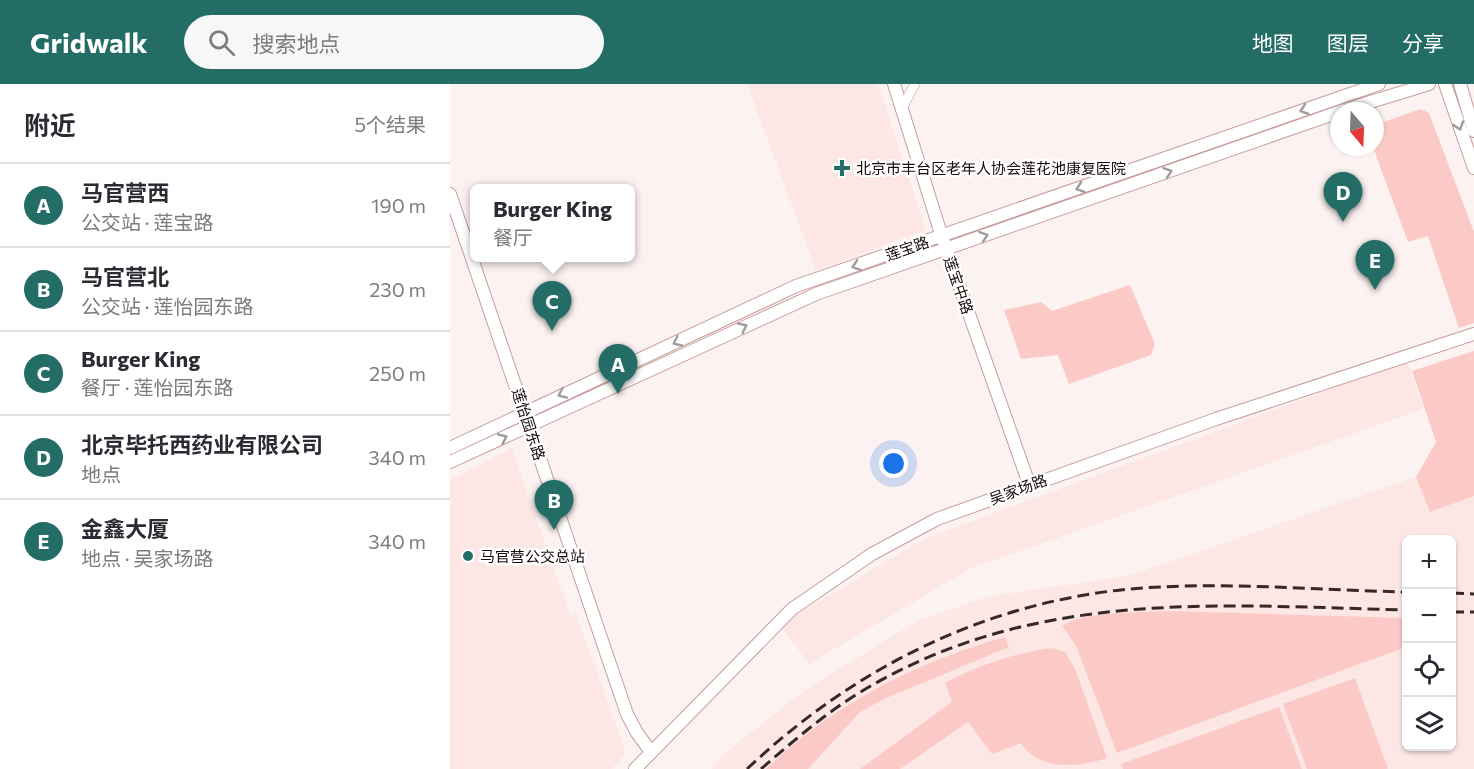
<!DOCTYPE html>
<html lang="zh">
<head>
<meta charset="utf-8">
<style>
  body { margin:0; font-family:Commissioner,"Noto Sans SC",sans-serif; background:#f7f7f7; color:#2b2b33 }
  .controls { position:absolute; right:18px; bottom:18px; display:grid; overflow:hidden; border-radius:9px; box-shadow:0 2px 4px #0004 }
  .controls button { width:54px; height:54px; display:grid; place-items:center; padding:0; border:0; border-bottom:2px solid #e1e1e2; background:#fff; color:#2b2b33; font:30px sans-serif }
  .compass { position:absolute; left:880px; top:18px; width:54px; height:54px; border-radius:50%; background:#fff; box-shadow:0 2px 4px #0004; rotate:161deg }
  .you { position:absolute; left:444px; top:380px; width:21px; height:21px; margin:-15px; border:4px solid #fff; border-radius:50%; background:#1a73e8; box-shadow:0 0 0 9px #1a73e833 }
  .badge { display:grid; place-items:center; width:39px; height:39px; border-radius:50%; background:#246d67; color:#fff; font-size:20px; font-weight:700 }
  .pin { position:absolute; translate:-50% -50px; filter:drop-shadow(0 2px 3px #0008) }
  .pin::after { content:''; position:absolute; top:32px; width:21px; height:18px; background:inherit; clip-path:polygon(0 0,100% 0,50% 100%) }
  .popup { position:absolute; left:20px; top:100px; width:165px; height:78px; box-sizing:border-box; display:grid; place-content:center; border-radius:9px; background:#fff; filter:drop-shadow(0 2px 4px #0005); font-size:20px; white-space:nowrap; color:#7c7c81 }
  .popup b { font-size:22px; color:#2b2b33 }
  .popup::after { content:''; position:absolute; left:50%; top:100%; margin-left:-12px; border:12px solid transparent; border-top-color:#fff }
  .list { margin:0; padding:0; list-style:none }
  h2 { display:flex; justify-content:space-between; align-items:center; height:78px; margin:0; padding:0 24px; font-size:26px }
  h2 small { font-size:20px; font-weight:400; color:#7c7c81 }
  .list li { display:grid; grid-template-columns:39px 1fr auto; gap:18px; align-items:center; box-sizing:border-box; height:84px; padding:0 24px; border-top:2px solid #e1e1e2 }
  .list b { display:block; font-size:22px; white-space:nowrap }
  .list p { margin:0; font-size:20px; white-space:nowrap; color:#7c7c81 }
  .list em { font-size:20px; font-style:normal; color:#7c7c81 }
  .icon { flex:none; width:33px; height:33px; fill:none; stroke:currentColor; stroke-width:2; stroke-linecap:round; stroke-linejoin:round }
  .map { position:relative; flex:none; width:1024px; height:685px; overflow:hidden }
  header { display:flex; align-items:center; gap:36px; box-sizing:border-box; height:84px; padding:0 30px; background:#246d67; color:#fff }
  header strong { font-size:28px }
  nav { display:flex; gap:33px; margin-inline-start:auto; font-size:21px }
  .search { width:420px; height:54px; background:#f7f7f7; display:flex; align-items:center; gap:15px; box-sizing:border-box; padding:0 21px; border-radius:33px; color:#7c7c81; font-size:22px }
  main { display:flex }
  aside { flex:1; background:#fff }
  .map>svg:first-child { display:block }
  .built { fill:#fde7e5; fill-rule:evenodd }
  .green { fill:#fccac6 }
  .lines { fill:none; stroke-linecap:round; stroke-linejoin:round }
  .street-casing { stroke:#c69d9a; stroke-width:10 }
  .secondary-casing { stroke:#c69d9a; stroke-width:14 }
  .street { stroke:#fff; stroke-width:9 }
  .secondary { stroke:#fff; stroke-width:12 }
  .rail { stroke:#352827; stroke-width:3; stroke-dasharray:12 6; stroke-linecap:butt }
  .oneway { stroke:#a19c9c }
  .poi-dot { fill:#246d67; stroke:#fff; stroke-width:2 }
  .labels { text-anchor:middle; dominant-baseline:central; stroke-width:5; stroke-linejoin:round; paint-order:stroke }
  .poi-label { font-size:15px; fill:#150807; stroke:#fff; text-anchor:start }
  .street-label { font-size:15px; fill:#150807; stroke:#fff }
</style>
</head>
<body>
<header>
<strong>Gridwalk</strong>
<div class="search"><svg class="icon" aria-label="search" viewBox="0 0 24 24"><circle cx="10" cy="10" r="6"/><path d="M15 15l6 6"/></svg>搜索地点</div>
<nav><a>地图</a><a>图层</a><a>分享</a></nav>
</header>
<main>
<aside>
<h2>附近<small>5个结果</small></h2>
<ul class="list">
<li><span class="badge">A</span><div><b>马官营西</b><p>公交站 · 莲宝路</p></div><em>190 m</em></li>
<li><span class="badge">B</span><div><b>马官营北</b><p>公交站 · 莲怡园东路</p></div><em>230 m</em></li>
<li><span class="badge">C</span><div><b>Burger King</b><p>餐厅 · 莲怡园东路</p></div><em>250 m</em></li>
<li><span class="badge">D</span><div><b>北京毕托西药业有限公司</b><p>地点</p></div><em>340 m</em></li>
<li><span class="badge">E</span><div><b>金鑫大厦</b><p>地点 · 吴家场路</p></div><em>340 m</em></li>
</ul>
</aside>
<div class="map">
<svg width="1024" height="685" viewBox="0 0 1024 685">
  <rect width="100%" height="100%" fill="#fbf2f1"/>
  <path class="built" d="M 297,0 L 428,0 L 476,146 L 366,186 Z
    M 957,277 L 973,325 L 519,485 L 359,580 L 330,541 L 474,455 Z
    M 62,364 L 120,531 L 82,544 L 126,530 L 176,669 L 162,685 L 0,685 L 0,396 Z
    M 966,393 L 980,428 L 1024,412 L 1024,685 L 261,685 L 277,667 L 358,604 L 469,536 L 540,512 L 678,492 ZM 956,455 L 1002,455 L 1002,662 L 956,662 Z"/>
  <path class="green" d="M 971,25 L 979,29 L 1024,148 L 1024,239 L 1009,244 L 978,152 L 958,158 L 923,63 L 925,41 Z
    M 680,201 L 705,260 L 701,271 L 619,300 L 608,271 L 571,275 L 554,226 L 591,218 L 602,227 Z
    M 1024,267 L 1024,412 L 980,428 L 966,393 L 986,358 L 962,287 Z
    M 716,527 L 956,534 L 956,563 L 667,669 L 626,562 L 612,542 C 633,527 689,529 716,527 Z
    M 555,553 L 559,563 L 434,615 L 410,628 L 358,685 L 316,685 C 384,620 466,578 555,553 Z
    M 602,564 L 615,568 L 625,585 L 657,674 C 624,685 587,685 571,659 L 542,670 L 518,638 L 450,685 L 410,685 L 502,618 L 495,599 C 528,581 565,569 602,564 Z
    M 905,594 L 938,685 L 857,685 L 833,620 Z
    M 829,623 L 852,685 L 673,685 L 671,680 Z"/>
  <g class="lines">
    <defs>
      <path id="street" d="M 452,24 L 465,0"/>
      <path id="secondary" d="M 444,0 L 492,153 L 579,400
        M 995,0 L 1024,84
        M 1010,0 L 1024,47
        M 891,27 L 979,0
        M 0,110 L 177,630 L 187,649 L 201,668
        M 0,364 L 346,202 L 929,0
        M 0,378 L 366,210 L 889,28
        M 185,685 L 342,525 L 422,470 L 487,435 L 766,335 L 1024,250"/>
    </defs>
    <use href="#street" class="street-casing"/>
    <use href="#secondary" class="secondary-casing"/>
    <use href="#street" class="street"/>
    <use href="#secondary" class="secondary"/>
    <path class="rail" d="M 1002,509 L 1024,510
      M 1002,528 L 1024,528
      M 297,685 C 403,585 533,519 680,505 C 771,497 865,506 956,508
      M 311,685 C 341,659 371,633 404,612 C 577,504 762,521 956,526"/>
  </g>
  <defs><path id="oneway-chevron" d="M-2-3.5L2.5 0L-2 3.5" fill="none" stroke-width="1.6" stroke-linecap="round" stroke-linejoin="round" transform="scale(1.5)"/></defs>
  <g class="oneway">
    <use href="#oneway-chevron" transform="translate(854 26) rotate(161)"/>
    <use href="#oneway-chevron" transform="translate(1009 42) rotate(71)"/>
    <use href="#oneway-chevron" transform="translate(718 88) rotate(-19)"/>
    <use href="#oneway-chevron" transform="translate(630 104) rotate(161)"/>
    <use href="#oneway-chevron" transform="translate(534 152) rotate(-19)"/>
    <use href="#oneway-chevron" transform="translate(406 182) rotate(161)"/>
    <use href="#oneway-chevron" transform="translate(293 243) rotate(-25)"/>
    <use href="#oneway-chevron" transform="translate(227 258) rotate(155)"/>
    <use href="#oneway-chevron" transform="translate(112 310) rotate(156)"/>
    <use href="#oneway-chevron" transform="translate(53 354) rotate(-25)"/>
  </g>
  <g class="poi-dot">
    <path d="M389 75h6v6h6v6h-6v6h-6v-6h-6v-6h6z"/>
    <circle cx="18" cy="472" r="6"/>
  </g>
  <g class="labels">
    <g class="poi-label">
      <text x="406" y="84">北京市丰台区老年人协会莲花池康复医院</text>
      <text x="30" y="472">马官营公交总站</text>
    </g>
    <g class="street-label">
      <text transform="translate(457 164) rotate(-19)">莲宝路</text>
      <text transform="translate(509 201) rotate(71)">莲宝中路</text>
      <text transform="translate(79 340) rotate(72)">莲怡园东路</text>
      <text transform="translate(568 405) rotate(-20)">吴家场路</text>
    </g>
  </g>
</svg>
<div class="controls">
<button>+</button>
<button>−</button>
<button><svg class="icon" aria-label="locate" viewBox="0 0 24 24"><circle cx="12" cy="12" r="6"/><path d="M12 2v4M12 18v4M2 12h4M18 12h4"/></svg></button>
<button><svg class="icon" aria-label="layers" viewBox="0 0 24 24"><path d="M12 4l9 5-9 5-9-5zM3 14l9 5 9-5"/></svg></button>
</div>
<svg class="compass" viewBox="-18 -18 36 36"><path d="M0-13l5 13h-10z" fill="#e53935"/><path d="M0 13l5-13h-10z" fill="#7c7c81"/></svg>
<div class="you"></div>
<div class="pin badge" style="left:168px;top:310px">A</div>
<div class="pin badge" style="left:104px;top:446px">B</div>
<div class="pin badge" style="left:102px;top:247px">C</div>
<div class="popup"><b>Burger King</b>餐厅</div>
<div class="pin badge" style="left:893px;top:138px">D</div>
<div class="pin badge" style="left:925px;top:206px">E</div>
</div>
</main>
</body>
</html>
